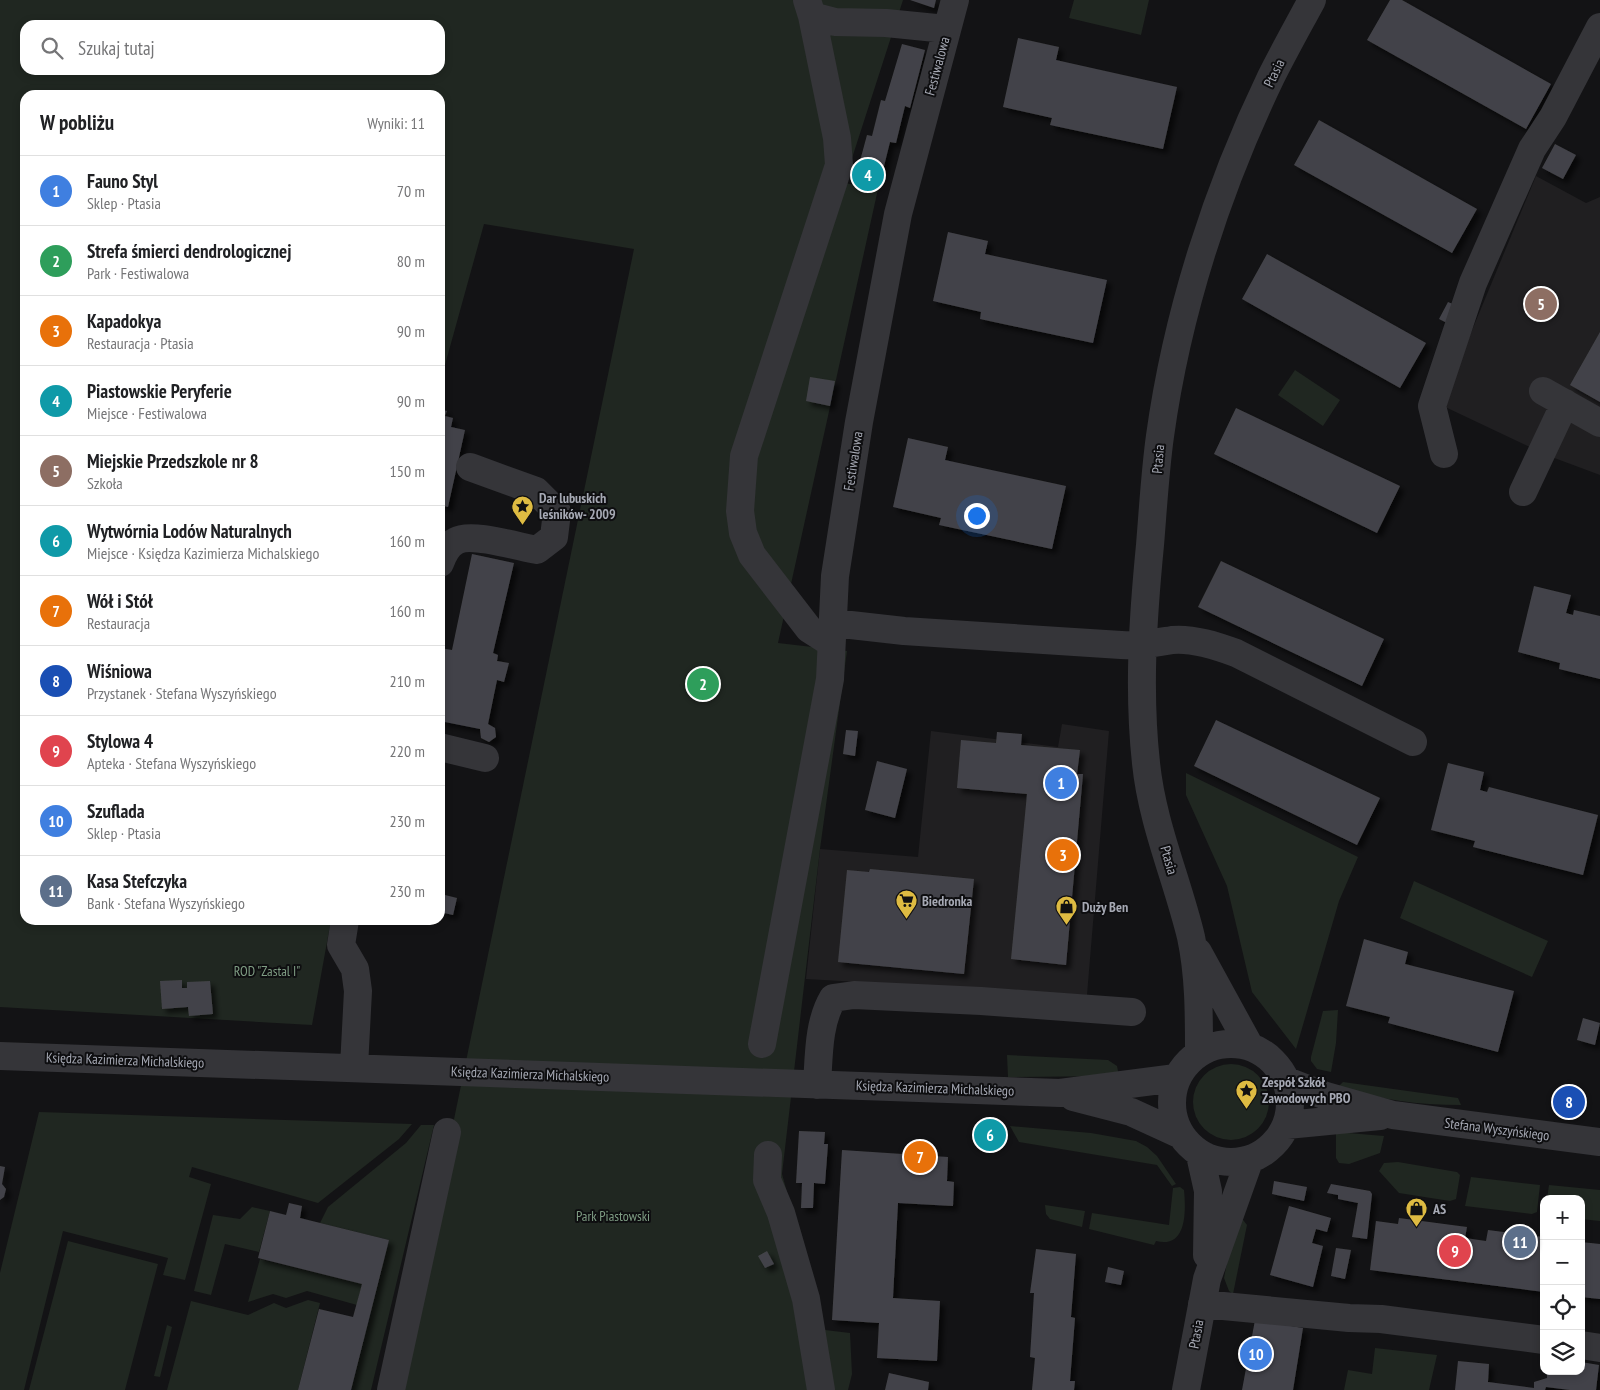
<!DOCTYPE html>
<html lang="pl">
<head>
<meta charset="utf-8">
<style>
  body { margin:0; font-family:"PT Sans Narrow",sans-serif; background:#f2f2f2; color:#202124 }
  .controls { position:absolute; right:15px; bottom:15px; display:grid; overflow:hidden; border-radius:10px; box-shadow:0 2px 8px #0003 }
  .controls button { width:45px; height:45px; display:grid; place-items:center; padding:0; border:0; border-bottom:1px solid #e0e0e0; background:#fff; color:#202124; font:25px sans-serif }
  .you { position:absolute; left:976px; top:515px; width:18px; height:18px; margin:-12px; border:4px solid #fff; border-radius:50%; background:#1a73e8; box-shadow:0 0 0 8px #1a73e833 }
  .badge { display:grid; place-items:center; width:32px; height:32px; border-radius:50%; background:#db2777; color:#fff; font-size:16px; font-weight:700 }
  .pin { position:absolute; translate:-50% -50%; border:2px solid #fff; box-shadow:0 1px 5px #0006 }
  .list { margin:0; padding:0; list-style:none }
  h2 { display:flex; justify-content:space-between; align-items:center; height:65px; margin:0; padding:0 20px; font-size:21px }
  h2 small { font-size:16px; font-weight:400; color:#757577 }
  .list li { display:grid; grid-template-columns:32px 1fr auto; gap:15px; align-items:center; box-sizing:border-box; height:70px; padding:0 20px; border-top:1px solid #e0e0e0 }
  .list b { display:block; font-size:19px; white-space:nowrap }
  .list p { margin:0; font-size:16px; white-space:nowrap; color:#757577 }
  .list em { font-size:16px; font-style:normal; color:#757577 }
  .icon { flex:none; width:28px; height:28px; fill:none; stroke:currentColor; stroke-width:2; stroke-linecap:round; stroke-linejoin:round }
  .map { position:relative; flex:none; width:1600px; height:1390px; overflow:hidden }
  .search { position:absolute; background:#fff; box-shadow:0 2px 8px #0003; left:20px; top:20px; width:425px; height:55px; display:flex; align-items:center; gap:12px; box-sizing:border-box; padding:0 18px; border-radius:15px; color:#757577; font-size:19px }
  .panel { position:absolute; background:#fff; box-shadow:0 2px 8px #0003; left:20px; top:90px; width:425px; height:835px; border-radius:15px }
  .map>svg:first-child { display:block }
  .built { fill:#201f21 }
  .green { fill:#202721; fill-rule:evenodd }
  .building { fill:#434348; filter:url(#shadow) }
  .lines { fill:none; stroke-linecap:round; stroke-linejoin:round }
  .minor { stroke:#353539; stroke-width:28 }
  .labels { text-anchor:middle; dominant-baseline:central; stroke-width:4; stroke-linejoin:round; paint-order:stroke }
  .street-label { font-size:14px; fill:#a6a9b4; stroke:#0e0e10 }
  .poi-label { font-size:14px; font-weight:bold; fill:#a6a9b4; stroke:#0e0e10; text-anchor:start }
  .park-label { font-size:14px; fill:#7f9d84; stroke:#0e0e10 }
</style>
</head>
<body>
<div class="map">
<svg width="1600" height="1390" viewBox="0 0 1600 1390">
  <defs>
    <filter id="shadow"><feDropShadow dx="4.5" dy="4.5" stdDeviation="2.5" flood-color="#0009"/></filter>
  </defs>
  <rect width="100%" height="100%" fill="#131315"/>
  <path class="built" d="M 1536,176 L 1586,203 L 1600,197 L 1600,475 L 1549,456 L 1441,405 Z
    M 1062,724 L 1109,731 L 1087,995 L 806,979 L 820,849 L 918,857 L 931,731 L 1058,747 Z"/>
  <path class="green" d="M 0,0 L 903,0 L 844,183 L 878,189 L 778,643 L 847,651 L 820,849 L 782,1174 L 825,1330 L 850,1333 L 852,1374 L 848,1390 L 398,1390 L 634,249 L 484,224 L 440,383 L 440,95 L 25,95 L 25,920 L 331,920 L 312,1025 L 0,1007 ZM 25,25 L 440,25 L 440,70 L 25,70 Z
    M 1074,0 L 1149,0 L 1141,35 L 1069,18 Z
    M 1295,370 L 1340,400 L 1323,426 L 1278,395 Z
    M 1186,773 L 1358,857 L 1339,901 L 1296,1049 L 1252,992 L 1227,886 L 1186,795 Z
    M 1414,881 L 1548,941 L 1532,977 L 1400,918 Z
    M 1338,1010 L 1336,1043 L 1331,1072 L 1317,1069 L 1311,1061 L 1311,1057 L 1323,1011 Z
    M 1007,1055 L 1108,1060 L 1117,1066 L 1119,1076 L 1008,1077 Z
    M1193 1102a38 38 0 1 1 76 0a38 38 0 1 1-76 0Z
    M 1343,1082 L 1458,1098 L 1461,1105 C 1417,1105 1380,1100 1339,1086 Z
    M 39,1112 L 412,1124 L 399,1139 L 318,1203 L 192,1167 L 189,1177 L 211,1184 L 185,1280 L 163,1275 L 168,1258 L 63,1231 L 24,1390 L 0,1390 L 0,1273 Z
    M 421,1125 L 434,1125 L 371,1390 L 351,1390 L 389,1240 L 320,1223 L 328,1207 L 406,1143 Z
    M 1010,1126 L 1091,1133 L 1136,1141 L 1147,1147 L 1157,1156 L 1176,1184 L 1172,1186 L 1157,1165 L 1019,1142 Z
    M 1336,1132 L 1384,1136 L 1380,1153 L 1349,1164 L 1339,1163 L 1336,1158 Z
    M 1398,1162 L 1457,1172 L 1460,1175 L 1456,1199 L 1450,1201 L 1399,1193 L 1379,1171 L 1384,1163 Z
    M 1471,1177 L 1540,1185 L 1537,1212 L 1532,1214 L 1465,1206 Z
    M 1549,1185 L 1600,1190 L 1600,1221 L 1581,1219 L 1581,1199 L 1547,1199 Z
    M 1180,1187 L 1184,1190 C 1186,1211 1187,1249 1156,1241 L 1154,1245 L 1089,1229 L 1092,1213 L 1169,1225 L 1173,1188 Z
    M 1045,1205 L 1085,1211 L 1082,1227 L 1050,1219 L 1046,1214 Z
    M 252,1207 L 270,1211 L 259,1252 L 225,1244 L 211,1295 L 194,1291 L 213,1215 L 240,1219 Z
    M 1237,1212 L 1247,1225 L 1233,1294 L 1229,1291 L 1224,1278 Z
    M 68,1241 L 158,1264 L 125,1390 L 29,1390 Z
    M 260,1259 L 362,1284 L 357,1305 L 307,1291 L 286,1298 L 273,1294 L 248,1302 Z
    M 308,1300 L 320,1303 L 298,1390 L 167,1390 L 191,1301 L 248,1315 L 274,1303 L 286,1308 Z
    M 167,1325 L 172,1327 L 160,1377 L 154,1376 Z
    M 1375,1348 L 1437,1355 L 1429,1390 L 1344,1390 L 1348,1370 L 1372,1374 Z"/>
  <path class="building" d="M 910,0 L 936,0 L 934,8 Z
    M 1390,0 L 1402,0 L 1551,84 L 1526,129 L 1367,40 Z
    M 1018,38 L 1059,47 L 1056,60 L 1177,87 L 1163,149 L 1050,125 L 1052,118 L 1003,107 Z
    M 902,44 L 925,50 L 910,108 L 905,106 L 896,143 L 890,142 L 881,178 L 857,172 L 867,135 L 872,136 L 881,100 L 885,101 Z
    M 1319,120 L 1477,209 L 1452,253 L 1294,165 Z
    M 1555,144 L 1576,155 L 1563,179 L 1542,168 Z
    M 948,232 L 988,241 L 985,254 L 1107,280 L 1093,343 L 980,319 L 981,312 L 933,301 Z
    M 1267,254 L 1426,343 L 1400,388 L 1242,299 Z
    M 1448,302 L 1460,307 L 1451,325 L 1439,319 Z
    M 1600,332 L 1600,402 L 1570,385 Z
    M 810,377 L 835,381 L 830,406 L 806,401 Z
    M 1236,408 L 1400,486 L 1377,533 L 1214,454 Z
    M 440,409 L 447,411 L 445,416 L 453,418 L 451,427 L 465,430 L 448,507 L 440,505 Z
    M 908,438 L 948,447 L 945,460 L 1066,486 L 1052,549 L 939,525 L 941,518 L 893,507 Z
    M 472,554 L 514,563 L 493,653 L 498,655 L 497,661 L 509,663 L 504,682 L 497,680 L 488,724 L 495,728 L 496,737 L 489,742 L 481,738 L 480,729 L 440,721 L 440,648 L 452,650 Z
    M 1221,561 L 1384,639 L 1362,686 L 1198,607 Z
    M 1534,586 L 1571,595 L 1566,613 L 1573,615 L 1574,610 L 1600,616 L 1600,679 L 1559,669 L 1560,663 L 1518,652 Z
    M 1216,720 L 1380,798 L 1357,845 L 1194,766 Z
    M 846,730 L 858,731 L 855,756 L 843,754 Z
    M 997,732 L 1022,734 L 1021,745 L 1080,750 L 1077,774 L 1083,774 L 1066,965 L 1011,959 L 1027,794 L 957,788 L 961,740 L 996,743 Z
    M 877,761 L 907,769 L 895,818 L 865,810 Z
    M 1448,763 L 1484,772 L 1480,790 L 1487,792 L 1489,787 L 1598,815 L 1583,875 L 1473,847 L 1475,841 L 1431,830 Z
    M 870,869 L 974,879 L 964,974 L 838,962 L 847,870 L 869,872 Z
    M 441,894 L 457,898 L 453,915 L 440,912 Z
    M 1364,939 L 1408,952 L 1405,964 L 1514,991 L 1498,1052 L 1388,1023 L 1390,1017 L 1346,1006 Z
    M 182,980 L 182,988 L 187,988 L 187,982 L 210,981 L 213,1014 L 189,1016 L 188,1007 L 162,1009 L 160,981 Z
    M 1583,1018 L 1600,1023 L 1595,1045 L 1577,1040 Z
    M 1565,1097 L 1579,1098 L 1579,1105 L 1564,1103 Z
    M 985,1126 L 996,1127 L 995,1143 L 984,1142 Z
    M 799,1131 L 825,1132 L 824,1144 L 828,1144 L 825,1184 L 814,1183 L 813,1208 L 801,1208 L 802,1183 L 796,1183 Z
    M 842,1150 L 948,1157 L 947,1181 L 954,1182 L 953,1206 L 898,1203 L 893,1298 L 940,1301 L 937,1361 L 877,1358 L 879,1323 L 832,1320 Z
    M 0,1166 L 5,1167 L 2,1184 L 6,1189 L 4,1197 L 0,1200 Z
    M 1274,1181 L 1307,1187 L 1304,1201 L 1272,1194 Z
    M 1331,1184 L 1370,1191 L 1372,1194 L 1367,1239 L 1352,1237 L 1358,1203 L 1338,1199 L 1338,1195 L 1327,1193 Z
    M 289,1203 L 302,1206 L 300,1218 L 389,1240 L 351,1390 L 298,1390 L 319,1309 L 353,1317 L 362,1284 L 258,1258 L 270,1211 L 286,1215 Z
    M 1289,1206 L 1331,1218 L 1327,1232 L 1316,1229 L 1312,1243 L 1323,1246 L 1313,1287 L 1270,1275 Z
    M 1399,1218 L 1467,1227 L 1465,1238 L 1486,1241 L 1488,1230 L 1544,1237 L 1544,1292 L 1370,1270 L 1376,1221 L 1398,1224 Z
    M 1581,1242 L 1600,1244 L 1600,1299 L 1581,1297 Z
    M 1336,1248 L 1351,1250 L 1345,1279 L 1331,1276 Z
    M 1036,1249 L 1076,1254 L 1071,1317 L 1075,1318 L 1070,1381 L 1075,1381 L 1074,1390 L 1032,1390 L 1035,1358 L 1030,1357 L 1034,1293 L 1030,1293 Z
    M 767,1251 L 774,1264 L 765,1268 L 758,1256 Z
    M 1108,1267 L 1124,1271 L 1121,1285 L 1105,1282 Z
    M 1255,1320 L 1303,1328 L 1293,1390 L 1242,1390 Z
    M 1458,1361 L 1489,1364 L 1488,1382 L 1534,1388 L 1534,1382 L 1547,1378 L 1547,1371 L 1581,1371 L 1581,1362 L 1599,1365 L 1596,1390 L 1570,1390 L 1546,1387 L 1545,1390 L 1455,1390 Z
    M 889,1373 L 929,1382 L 928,1390 L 885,1390 Z"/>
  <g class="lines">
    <path class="minor" d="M 807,0 L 812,16 L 837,138 L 839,165 L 744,456 L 740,511 L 743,533 L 752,555 L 809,629 L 831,643
      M 812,16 L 835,22 L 886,23 L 946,29
      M 1543,391 L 1600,423
      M 1444,454 L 1432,406 L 1473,283 L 1532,149 L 1553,117 L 1600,27
      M 1523,492 L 1565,403
      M 440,563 C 443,555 448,545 456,541 C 471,532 519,547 537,550 L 554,537 L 557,512 L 536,491 L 470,467
      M 833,623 L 904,631 L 1121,645 C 1139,646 1154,643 1172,640 C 1193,638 1217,646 1236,653 L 1413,742
      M 440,747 L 485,758
      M 345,920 L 341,945 L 355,969 L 358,991 L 354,1067
      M 1198,952 L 1249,1045
      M1172 1103a59 59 0 1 1 118 0a59 59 0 1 1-118 0Z
      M 762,1044 L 830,679 L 835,576 L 859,422 L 898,214 L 955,0
      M 1199,1052 C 1199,1014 1199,974 1191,937 C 1177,879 1152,823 1146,763 C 1138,690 1143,617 1150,545 C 1153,509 1155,472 1160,436 C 1177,313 1217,189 1271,77 C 1284,51 1298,26 1312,0
      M 0,1056 L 1060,1093 L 1176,1078
      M 1287,1081 L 1326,1096 L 1393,1115 L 1600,1142
      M 817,1085 C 819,1056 818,1023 833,998 L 854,995 L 981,1001 L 1132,1012
      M 1073,1097 L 1131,1112 L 1179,1134
      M 1287,1125 L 1380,1116
      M 768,1155 L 767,1180 L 781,1213 L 806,1299 L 821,1390
      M 1200,1155 L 1208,1191 L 1207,1255
      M 1202,1304 L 1349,1318 L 1381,1319 L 1544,1340
      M 1581,1345 L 1600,1348
      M 391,1390 L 447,1132
      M 1186,1390 L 1207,1279 L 1249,1161"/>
  </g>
  <defs>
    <symbol id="sight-pin" viewBox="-11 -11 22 30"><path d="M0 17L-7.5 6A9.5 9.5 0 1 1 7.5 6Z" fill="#debb42" stroke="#0e0e10"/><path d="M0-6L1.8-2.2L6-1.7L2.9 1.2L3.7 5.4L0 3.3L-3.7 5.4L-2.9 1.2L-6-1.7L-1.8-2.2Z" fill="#111"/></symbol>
    <symbol id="supermarket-pin" viewBox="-11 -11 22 30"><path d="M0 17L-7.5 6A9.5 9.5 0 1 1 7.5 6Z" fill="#debb42" stroke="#0e0e10"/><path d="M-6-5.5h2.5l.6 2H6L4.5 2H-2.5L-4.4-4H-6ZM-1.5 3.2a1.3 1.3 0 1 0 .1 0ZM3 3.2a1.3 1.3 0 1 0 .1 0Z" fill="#111"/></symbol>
    <symbol id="shop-pin" viewBox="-11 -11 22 30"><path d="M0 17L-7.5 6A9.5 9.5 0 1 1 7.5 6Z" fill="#debb42" stroke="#0e0e10"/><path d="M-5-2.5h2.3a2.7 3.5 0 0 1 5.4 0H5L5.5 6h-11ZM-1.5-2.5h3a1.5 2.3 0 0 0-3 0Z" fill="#111"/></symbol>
  </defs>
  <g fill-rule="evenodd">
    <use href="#sight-pin" x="510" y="494" width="25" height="34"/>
    <use href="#supermarket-pin" x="894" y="888" width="25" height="34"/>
    <use href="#shop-pin" x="1054" y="894" width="25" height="34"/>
    <use href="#sight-pin" x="1234" y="1078" width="25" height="34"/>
    <use href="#shop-pin" x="1404" y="1196" width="25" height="34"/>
  </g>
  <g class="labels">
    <g class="street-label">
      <text transform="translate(937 66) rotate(-75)">Festiwalowa</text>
      <text transform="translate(1274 73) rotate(-64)">Ptasia</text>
      <text transform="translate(1158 459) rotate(-85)">Ptasia</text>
      <text transform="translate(853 461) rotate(-81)">Festiwalowa</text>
      <text transform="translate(1169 860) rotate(74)">Ptasia</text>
      <text transform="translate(125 1060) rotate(2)">Księdza Kazimierza Michalskiego</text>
      <text transform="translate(530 1074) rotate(2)">Księdza Kazimierza Michalskiego</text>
      <text transform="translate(935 1088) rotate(2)">Księdza Kazimierza Michalskiego</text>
      <text transform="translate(1497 1129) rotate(7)">Stefana Wyszyńskiego</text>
      <text transform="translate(1196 1334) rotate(-79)">Ptasia</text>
    </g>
    <g class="poi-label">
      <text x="539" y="498">Dar lubuskich<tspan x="539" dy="16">leśników- 2009</tspan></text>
      <text x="922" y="901">Biedronka</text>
      <text x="1082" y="907">Duży Ben</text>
      <text x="1262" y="1082">Zespół Szkół<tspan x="1262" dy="16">Zawodowych PBO</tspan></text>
      <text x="1433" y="1209">AS</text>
    </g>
    <g class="park-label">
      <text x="267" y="971">ROD "Zastal I"</text>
      <text x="613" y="1216">Park Piastowski</text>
    </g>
  </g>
</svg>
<div class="controls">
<button>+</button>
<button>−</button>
<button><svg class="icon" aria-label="locate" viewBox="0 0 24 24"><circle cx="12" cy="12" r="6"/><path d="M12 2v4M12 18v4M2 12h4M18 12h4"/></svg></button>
<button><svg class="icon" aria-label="layers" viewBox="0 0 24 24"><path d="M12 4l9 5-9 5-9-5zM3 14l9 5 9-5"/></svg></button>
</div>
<div class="you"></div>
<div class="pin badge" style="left:1061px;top:783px;background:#3f7fe0">1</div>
<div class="pin badge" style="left:703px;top:684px;background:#2e9e5b">2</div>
<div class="pin badge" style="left:1063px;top:855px;background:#e8710a">3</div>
<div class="pin badge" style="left:868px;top:175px;background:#0f9aa8">4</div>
<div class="pin badge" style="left:1541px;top:304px;background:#8d6e63">5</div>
<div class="pin badge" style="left:990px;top:1135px;background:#0f9aa8">6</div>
<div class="pin badge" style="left:920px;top:1157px;background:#e8710a">7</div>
<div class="pin badge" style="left:1569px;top:1102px;background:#1a4fb4">8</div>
<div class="pin badge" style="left:1455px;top:1251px;background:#e0444e">9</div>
<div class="pin badge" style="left:1256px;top:1354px;background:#3f7fe0">10</div>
<div class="pin badge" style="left:1520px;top:1242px;background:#5c6f8a">11</div>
<div class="search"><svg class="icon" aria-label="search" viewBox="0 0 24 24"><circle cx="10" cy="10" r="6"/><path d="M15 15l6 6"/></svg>Szukaj tutaj</div>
<section class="panel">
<h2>W pobliżu<small>Wyniki: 11</small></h2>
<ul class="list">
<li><span class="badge" style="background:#3f7fe0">1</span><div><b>Fauno Styl</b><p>Sklep · Ptasia</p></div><em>70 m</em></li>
<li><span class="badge" style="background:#2e9e5b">2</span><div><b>Strefa śmierci dendrologicznej</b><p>Park · Festiwalowa</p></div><em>80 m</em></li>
<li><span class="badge" style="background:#e8710a">3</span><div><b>Kapadokya</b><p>Restauracja · Ptasia</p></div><em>90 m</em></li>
<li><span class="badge" style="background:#0f9aa8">4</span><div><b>Piastowskie Peryferie</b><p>Miejsce · Festiwalowa</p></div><em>90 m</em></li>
<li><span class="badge" style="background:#8d6e63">5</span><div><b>Miejskie Przedszkole nr 8</b><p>Szkoła</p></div><em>150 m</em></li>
<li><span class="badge" style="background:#0f9aa8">6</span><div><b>Wytwórnia Lodów Naturalnych</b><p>Miejsce · Księdza Kazimierza Michalskiego</p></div><em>160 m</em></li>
<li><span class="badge" style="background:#e8710a">7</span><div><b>Wół i Stół</b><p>Restauracja</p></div><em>160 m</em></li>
<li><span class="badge" style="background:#1a4fb4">8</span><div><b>Wiśniowa</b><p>Przystanek · Stefana Wyszyńskiego</p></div><em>210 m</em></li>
<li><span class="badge" style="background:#e0444e">9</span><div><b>Stylowa 4</b><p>Apteka · Stefana Wyszyńskiego</p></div><em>220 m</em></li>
<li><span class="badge" style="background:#3f7fe0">10</span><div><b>Szuflada</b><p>Sklep · Ptasia</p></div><em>230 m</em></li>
<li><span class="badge" style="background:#5c6f8a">11</span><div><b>Kasa Stefczyka</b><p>Bank · Stefana Wyszyńskiego</p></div><em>230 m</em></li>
</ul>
</section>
</div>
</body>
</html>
